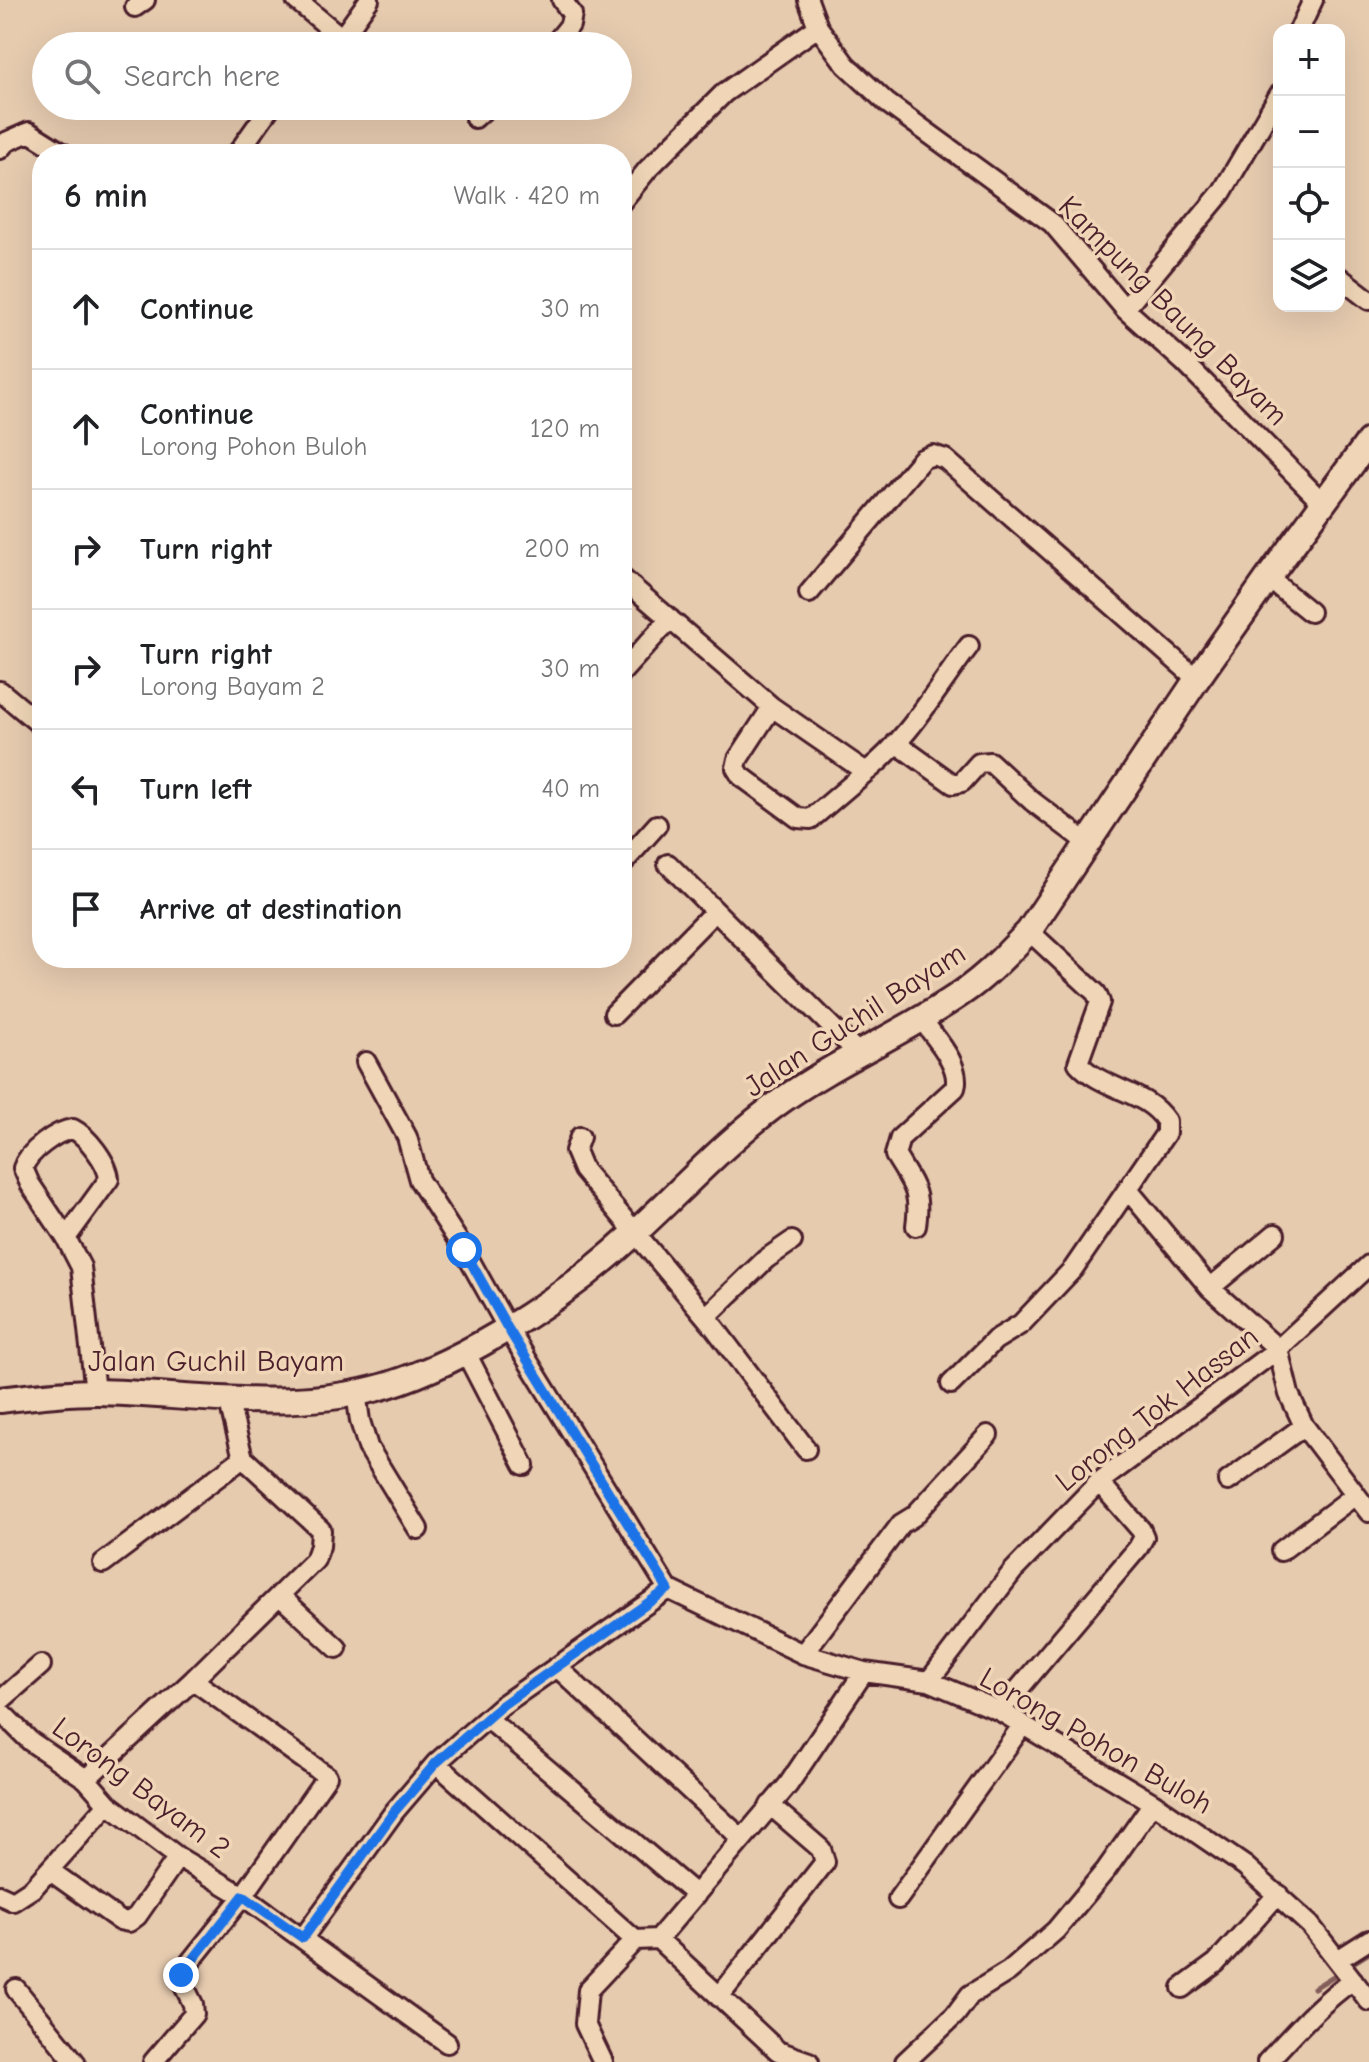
<!DOCTYPE html>
<html lang="en">
<head>
<meta charset="utf-8">
<style>
  body { margin:0; font-family:"Comic Neue",sans-serif; background:#f6f6f6; color:#202124 }
  .controls { position:absolute; right:24px; top:24px; display:grid; overflow:hidden; border-radius:16px; box-shadow:0 8px 32px #0002 }
  .controls button { width:72px; height:72px; display:grid; place-items:center; padding:0; border:0; border-bottom:2px solid #e0e0e0; background:#fff; color:#202124; font:40px sans-serif }
  .stop { position:absolute; width:24px; height:24px; margin:-18px; border:6px solid #1a73e8; border-radius:50%; background:#fff }
  .stop.end { background:#1a73e8; border-color:#fff; box-shadow:0 2px 8px #0008 }
  .list { margin:0; padding:0; list-style:none }
  h2 { display:flex; justify-content:space-between; align-items:center; height:104px; margin:0; padding:0 32px; font-size:34px }
  h2 small { font-size:26px; font-weight:400; color:#757577 }
  .list li { display:grid; grid-template-columns:52px 1fr auto; gap:24px; align-items:center; box-sizing:border-box; height:120px; padding:0 32px; border-top:2px solid #e0e0e0 }
  .list b { display:block; font-size:30px; white-space:nowrap }
  .list p { margin:0; font-size:26px; white-space:nowrap; color:#757577 }
  .list em { font-size:26px; font-style:normal; color:#757577 }
  .icon { flex:none; width:44px; height:44px; fill:none; stroke:currentColor; stroke-width:2; stroke-linecap:round; stroke-linejoin:round }
  .map { position:relative; flex:none; width:1369px; height:2062px; overflow:hidden }
  .search { position:absolute; background:#fff; box-shadow:0 8px 32px #0002; left:32px; top:32px; width:600px; height:88px; display:flex; align-items:center; gap:20px; box-sizing:border-box; padding:0 28px; border-radius:44px; color:#757577; font-size:30px }
  .panel { position:absolute; background:#fff; box-shadow:0 8px 32px #0002; left:32px; top:144px; width:600px; height:824px; border-radius:32px }
  .map>svg:first-child { display:block }
  .lines { fill:none; stroke-linecap:round; stroke-linejoin:round }
  .stream { stroke:#825d5a; stroke-width:5 }
  .minor-casing { stroke:#4a1f2b; stroke-width:24 }
  .major-casing { stroke:#4a1f2b; stroke-width:30 }
  .minor { stroke:#f0d6b7; stroke-width:18 }
  .major { stroke:#f0d6b7; stroke-width:24 }
  .route { stroke:#1a73e8; stroke-width:10 }
  .labels { text-anchor:middle; dominant-baseline:central; stroke-width:7; stroke-linejoin:round; paint-order:stroke }
  .street-label { font-size:30px; fill:#4a1f2b; stroke:#f0d6b7 }
</style>
</head>
<body>
<div class="map">
<svg width="1369" height="2062" viewBox="0 0 1369 2062">
  <rect width="100%" height="100%" fill="#e6cbaf"/>
  <filter id="ink" filterUnits="userSpaceOnUse"><feTurbulence type="fractalNoise" baseFrequency=".0125" numOctaves="2"/><feDisplacementMap in="SourceGraphic" scale="16" xChannelSelector="R" yChannelSelector="G"/><feConvolveMatrix kernelMatrix="1 2 1 2 8 2 1 2 1" color-interpolation-filters="sRGB"/></filter>
  <g filter="url(#ink)">
    <g class="lines">
      <path class="stream" d="M 1348,1966 L 1369,1953
        M 1314,1988 L 1340,1972"/>
      <defs>
        <path id="minor" d="M 296,0 L 342,38
          M 808,0 L 818,27 L 846,65 L 887,103 L 1052,223 L 1125,309 L 1184,362 L 1323,503
          M 135,7 L 145,0
          M 1299,30 L 1313,0
          M 336,46 L 369,0
          M 553,46 L 570,25 L 572,14 L 562,0
          M 475,118 L 488,106
          M 0,149 L 6,142 L 29,132 L 64,154
          M 237,154 L 271,106
          M 622,201 L 648,169 L 724,93 L 818,27
          M 1339,277 L 1369,300
          M 1125,309 L 1222,192 L 1279,95
          M 622,578 L 772,707 L 866,772 C 908,740 937,688 969,646
          M 1268,578 L 1310,612
          M 809,593 L 922,459 L 933,455 L 945,459 L 1197,679
          M 622,672 L 670,619
          M 0,691 L 42,726
          M 772,707 L 738,759 L 736,768 L 741,776 L 798,818 L 811,819 L 866,772
          M 896,743 L 953,784 L 962,782 L 979,763 L 990,762 L 1032,801 L 1089,844
          M 622,864 L 657,825
          M 668,864 L 859,1054
          M 614,1014 L 715,911
          M 366,1062 L 407,1137 L 419,1180 L 464,1250 L 507,1327 L 668,1589 L 803,1654 L 864,1672 L 929,1681 L 1000,1711 L 1153,1803 L 1245,1866 L 1310,1925 L 1369,2001
          M 580,1137 L 575,1151 L 583,1170 L 714,1327 L 806,1449
          M 1129,1191 L 1210,1288 L 1278,1349 L 1289,1394 L 1304,1426 L 1369,1512
          M 916,1226 C 921,1191 913,1185 895,1155 L 900,1138 L 955,1088 C 962,1065 933,1036 921,1018
          M 66,1238 L 109,1179 C 108,1163 87,1136 73,1129 C 56,1131 28,1152 23,1168 L 30,1184 L 66,1238 L 81,1267 L 95,1392
          M 1210,1288 L 1275,1234
          M 706,1317 L 766,1259 L 792,1241
          M 465,1351 L 524,1465
          M 951,1384 L 995,1340 L 1021,1324 L 1073,1269 L 1166,1133 L 1166,1121 C 1146,1090 1102,1090 1078,1063 L 1100,1002 L 1096,993 L 1029,931
          M 356,1392 L 360,1421 L 368,1447 L 418,1529
          M 1228,1481 L 1304,1426
          M 1281,1551 L 1354,1496
          M 103,1563 L 243,1458
          M 668,1589 L 501,1706 L 436,1763 L 635,1940 L 658,1939 L 778,2051 L 809,2062
          M 280,1596 L 337,1648
          M 803,1654 L 901,1524 L 914,1516 L 988,1435
          M 557,1667 L 741,1838
          M 929,1681 L 1013,1571 L 1099,1482 L 1278,1349 L 1369,1265
          M 0,1701 L 41,1665
          M 0,1711 L 30,1741 L 86,1779 L 108,1804 L 178,1857 L 243,1896 L 447,2043
          M 1000,1711 L 1138,1548 L 1144,1537 L 1141,1530 L 1099,1482
          M 487,1718 L 696,1895
          M 86,1779 L 193,1680 L 315,1560 L 320,1546 L 321,1530 L 243,1458 L 228,1399
          M 49,1870 L 119,1920 L 129,1922 L 137,1916 L 178,1857
          M 0,1895 L 13,1901 L 33,1888 L 108,1804
          M 898,1899 L 1022,1726
          M 303,1938 L 394,1812 L 436,1763
          M 658,1939 L 788,1785 L 864,1672
          M 1339,1959 L 1369,1940
          M 1182,1988 L 1216,1963 L 1278,1894
          M 16,1989 L 75,2062
          M 719,1997 L 825,1862 L 821,1849 L 770,1805
          M 153,2062 L 194,2014 L 193,2004 L 181,1980 L 183,1971 L 243,1896 L 327,1776 L 193,1680
          M 603,2062 L 585,2024 L 588,1990 L 635,1940
          M 905,2062 L 955,2015 L 970,1995 L 1009,1971 L 1056,1930 L 1106,1870 L 1153,1803
          M 1267,2062 C 1295,2032 1319,2004 1353,1980"/>
        <path id="major" d="M 0,1400 C 32,1396 64,1392 97,1392 C 188,1394 284,1412 374,1389 C 452,1369 549,1307 610,1255 C 668,1206 718,1146 781,1101 C 838,1060 905,1033 963,992 C 988,975 1008,953 1029,931 L 1197,679 L 1268,578 L 1369,441"/>
      </defs>
      <use href="#minor" class="minor-casing"/>
      <use href="#major" class="major-casing"/>
      <use href="#minor" class="minor"/>
      <use href="#major" class="major"/>
    </g>
  </g>
  <g class="lines" filter="url(#ink)">
    <path class="route" d="M 181,1975 L 243,1896 L 303,1938 L 394,1812 L 436,1763 L 501,1706 L 668,1589 L 507,1327 L 464,1250"/>
  </g>
  <g class="labels">
    <g class="street-label">
      <text transform="translate(1173 311) rotate(45)">Kampung Baung Bayam</text>
      <text transform="translate(855 1020) rotate(-33)">Jalan Guchil Bayam</text>
      <text x="216" y="1361">Jalan Guchil Bayam</text>
      <text transform="translate(1157 1409) rotate(-38)">Lorong Tok Hassan</text>
      <text transform="translate(1096 1741) rotate(30)">Lorong Pohon Buloh</text>
      <text transform="translate(141 1788) rotate(37)">Lorong Bayam 2</text>
    </g>
  </g>
</svg>
<div class="controls">
<button>+</button>
<button>−</button>
<button><svg class="icon" aria-label="locate" viewBox="0 0 24 24"><circle cx="12" cy="12" r="6"/><path d="M12 2v4M12 18v4M2 12h4M18 12h4"/></svg></button>
<button><svg class="icon" aria-label="layers" viewBox="0 0 24 24"><path d="M12 4l9 5-9 5-9-5zM3 14l9 5 9-5"/></svg></button>
</div>
<div class="stop" style="left:464px;top:1250px"></div>
<div class="stop end" style="left:181px;top:1975px"></div>
<div class="search"><svg class="icon" aria-label="search" viewBox="0 0 24 24"><circle cx="10" cy="10" r="6"/><path d="M15 15l6 6"/></svg>Search here</div>
<section class="panel">
<h2>6 min<small>Walk · 420 m</small></h2>
<ul class="list">
<li><svg class="icon" aria-label="ahead" viewBox="0 0 24 24"><path d="M12 20V5M6 11l6-6 6 6"/></svg><div><b>Continue</b></div><em>30 m</em></li>
<li><svg class="icon" aria-label="ahead" viewBox="0 0 24 24"><path d="M12 20V5M6 11l6-6 6 6"/></svg><div><b>Continue</b><p>Lorong Pohon Buloh</p></div><em>120 m</em></li>
<li><svg class="icon" aria-label="right" viewBox="0 0 24 24"><path d="M7 20v-9h11M14 6l5 5-5 5"/></svg><div><b>Turn right</b></div><em>200 m</em></li>
<li><svg class="icon" aria-label="right" viewBox="0 0 24 24"><path d="M7 20v-9h11M14 6l5 5-5 5"/></svg><div><b>Turn right</b><p>Lorong Bayam 2</p></div><em>30 m</em></li>
<li><svg class="icon" aria-label="left" viewBox="0 0 24 24"><path d="M17 20v-9H6M10 6l-5 5 5 5"/></svg><div><b>Turn left</b></div><em>40 m</em></li>
<li><svg class="icon" aria-label="arrive" viewBox="0 0 24 24"><path d="M6 21V4h12l-3 4 3 4H6"/></svg><div><b>Arrive at destination</b></div></li>
</ul>
</section>
</div>
</body>
</html>
